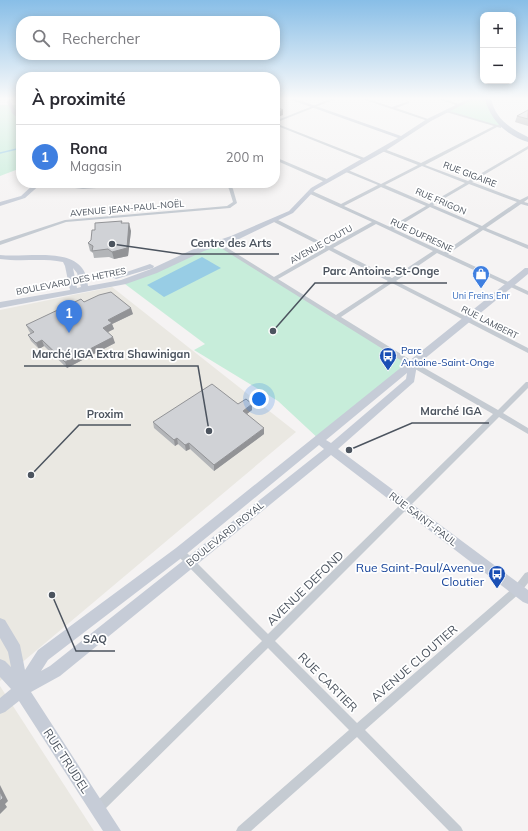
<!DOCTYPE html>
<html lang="fr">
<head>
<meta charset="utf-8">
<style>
  body { margin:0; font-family:Mulish,sans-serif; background:#f2f2f3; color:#2b2b33 }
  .controls { position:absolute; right:12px; top:12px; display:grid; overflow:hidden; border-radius:8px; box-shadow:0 2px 10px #0003 }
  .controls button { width:36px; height:36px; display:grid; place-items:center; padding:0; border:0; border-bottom:1px solid #e1e1e2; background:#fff; color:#2b2b33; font:20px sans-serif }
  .you { position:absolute; left:259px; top:399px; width:14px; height:14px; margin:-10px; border:3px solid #fff; border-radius:50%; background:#1a73e8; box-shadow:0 0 0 6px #1a73e833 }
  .badge { display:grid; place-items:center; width:26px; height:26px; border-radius:50%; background:#2c64d5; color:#fff; font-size:13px; font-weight:700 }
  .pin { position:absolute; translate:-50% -33px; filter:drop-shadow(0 1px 2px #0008) }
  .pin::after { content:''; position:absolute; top:21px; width:14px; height:12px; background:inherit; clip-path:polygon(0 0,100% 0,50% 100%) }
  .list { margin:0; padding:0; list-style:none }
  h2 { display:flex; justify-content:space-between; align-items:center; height:52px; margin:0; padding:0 16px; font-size:17px }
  h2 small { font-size:13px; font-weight:400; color:#7c7c81 }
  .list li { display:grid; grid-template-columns:26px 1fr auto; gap:12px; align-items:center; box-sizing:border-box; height:64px; padding:0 16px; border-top:1px solid #e1e1e2 }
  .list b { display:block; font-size:15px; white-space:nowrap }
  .list p { margin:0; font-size:13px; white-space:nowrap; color:#7c7c81 }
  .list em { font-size:13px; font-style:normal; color:#7c7c81 }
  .icon { flex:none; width:22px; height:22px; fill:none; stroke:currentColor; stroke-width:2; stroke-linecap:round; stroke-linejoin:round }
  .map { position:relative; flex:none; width:528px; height:831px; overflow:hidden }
  .search { position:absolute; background:#fff; box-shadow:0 2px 10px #0003; left:16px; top:16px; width:264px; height:44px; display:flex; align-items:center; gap:10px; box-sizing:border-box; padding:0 14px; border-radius:16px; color:#7c7c81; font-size:15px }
  .panel { position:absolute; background:#fff; box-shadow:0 2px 10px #0003; left:16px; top:72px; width:264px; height:116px; border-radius:16px }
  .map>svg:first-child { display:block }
  .commercial { fill:#eae8e2 }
  .green { fill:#c7edda }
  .water { fill:#98cde5 }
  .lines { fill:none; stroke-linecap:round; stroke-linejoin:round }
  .stream { stroke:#98cde5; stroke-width:1.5 }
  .street { fill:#c5cbd2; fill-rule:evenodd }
  .secondary { fill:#c6ccd7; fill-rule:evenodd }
  .primary { fill:#b5bfce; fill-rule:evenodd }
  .wall { fill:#b3b5b8 }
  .shaded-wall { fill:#929396 }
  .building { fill:#d0d2d6; stroke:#929396 }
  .labels { text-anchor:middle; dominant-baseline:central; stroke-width:3.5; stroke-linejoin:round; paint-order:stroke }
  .far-street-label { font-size:9px; fill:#4c545f; stroke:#fff }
  .far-shop-label { font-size:9px; fill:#366cbe; stroke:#fff }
  .transit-label { font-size:10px; fill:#164399; stroke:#fff; text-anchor:start }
  .street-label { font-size:10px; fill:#4c545f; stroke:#fff }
  .near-transit-label { font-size:12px; fill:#164399; stroke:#fff; text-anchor:end }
  .near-street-label { font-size:12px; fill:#4c545f; stroke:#fff }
  .leader { fill:none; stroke:#4c545f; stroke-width:1.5 }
  .callout-dot { fill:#4c545f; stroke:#fff; stroke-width:1.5 }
  .callout-label { font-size:11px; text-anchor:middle; font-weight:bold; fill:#4c545f; stroke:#fff; stroke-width:3.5; stroke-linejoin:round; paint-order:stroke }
</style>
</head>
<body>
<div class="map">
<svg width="528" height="831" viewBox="0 0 528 831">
  <rect width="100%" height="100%" fill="#f5f3f3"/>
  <path class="commercial" d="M 112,287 L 296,432 L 0,681 L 0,310 Z
    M 0,686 L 94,831 L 0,831 Z"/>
  <path class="green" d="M 475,98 L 488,98 L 502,125 L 497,126 L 447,111 Z
    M 0,105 L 21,105 L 21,168 L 0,176 Z
    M 217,244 L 412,364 L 321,441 L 278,401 L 194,350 L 205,344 L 125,284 Z"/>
  <path class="water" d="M 202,257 L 221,268 L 164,297 L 147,285 Z"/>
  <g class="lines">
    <path class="stream" d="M 0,153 L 21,148"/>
    <path class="street" d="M 333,98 L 338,98 L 275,123 L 367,159 L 367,161 L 365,161 L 275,125 L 275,121 Z
      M 359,98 L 365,98 L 392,107 L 409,101 L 409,103 L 396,108 L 431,120 L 428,121 Z
      M 435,98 L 441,98 L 462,105 L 459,106 Z
      M 446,110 L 497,125 L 502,124 L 504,125 L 501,126 L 501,128 L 497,127 L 425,165 L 468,181 L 528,146 L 528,149 L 472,182 L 520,200 L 528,196 L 528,199 L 524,202 L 528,203 L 528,206 L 521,204 L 486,228 L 528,245 L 528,249 L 483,230 L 448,254 L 528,291 L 528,295 L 437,253 L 396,281 L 528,348 L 528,353 L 392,283 L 341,317 L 414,362 L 498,410 L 526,382 L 528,382 L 528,388 L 503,413 L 528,428 L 528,434 L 499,417 L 275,641 L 357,723 L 514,587 L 525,573 L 528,572 L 528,583 L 520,593 L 365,730 L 461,827 L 463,831 L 449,831 L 357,737 L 251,831 L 236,831 L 238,827 L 349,730 L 268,648 L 102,812 L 98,814 L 94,812 L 92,808 L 94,804 L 262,641 L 177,555 L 176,552 L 177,549 L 180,548 L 183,549 L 268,634 L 493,414 L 410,366 L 208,240 L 213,239 L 274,277 L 325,248 L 272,221 L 272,219 L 276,219 L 329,246 L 372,222 L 308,193 L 308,191 L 312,191 L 341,204 L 378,185 L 346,172 L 346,170 L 348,170 L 381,184 L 418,165 L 382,151 L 382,149 L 384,149 L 421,163 L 494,126 L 446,112 ZM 422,166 L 465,183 L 429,204 L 385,185 ZM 469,184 L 517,202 L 482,226 L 433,205 ZM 381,187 L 426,206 L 390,227 L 344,206 ZM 430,207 L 479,228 L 444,252 L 394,229 ZM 376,224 L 433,251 L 392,278 L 333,248 ZM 329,250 L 388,281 L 336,315 L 278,279 Z
      M 275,157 L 329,180 L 329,181 L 325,182 L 275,160 Z
      M 40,183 C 55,183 69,186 83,187 C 106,187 129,183 152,183 L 150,184 L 83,189 L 42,184 Z
      M 225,183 L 229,183 L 233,189 L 237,203 L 230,208 L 66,222 L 0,245 L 0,241 L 65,220 L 227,206 L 233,202 L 229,189 Z"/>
    <path class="secondary" d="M 9,98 L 13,98 L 11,102 C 14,109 21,114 21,121 L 12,113 L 7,102 Z
      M 286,98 L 293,98 L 401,136 L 427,119 L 470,98 L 476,98 L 431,121 L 385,151 L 315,190 L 293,213 L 237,240 L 204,251 L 157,273 L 126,284 L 0,308 L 0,302 L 70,290 L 65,266 L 63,262 C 42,258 21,262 0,259 L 0,255 C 23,258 67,248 82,268 C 86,273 87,280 88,286 L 121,280 L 151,269 L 198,247 L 231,236 L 289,211 L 311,188 L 398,138 ZM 73,268 L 77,273 L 81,287 L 77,288 Z
      M 35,183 L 42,183 L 25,198 L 0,206 L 0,202 L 21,196 Z
      M 150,264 L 154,266 L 153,268 L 116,279 L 112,277 Z
      M 525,268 L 528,268 L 528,274 L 417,365 L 414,382 L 338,449 L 528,590 L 528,604 L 523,602 L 331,455 L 60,676 L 31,692 L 121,831 L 103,831 L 19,701 L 5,712 L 0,714 L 0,698 L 11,689 L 0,677 L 0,659 L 5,661 L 11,667 L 8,652 L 0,638 L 0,618 L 5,620 L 20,645 L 25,670 L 38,650 L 176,548 ZM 407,373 L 406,379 L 331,443 L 326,440 ZM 319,445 L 324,449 L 50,666 L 41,671 L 48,660 L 184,556 Z"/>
    <path class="primary" d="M 485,98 L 491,98 C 495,119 510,128 528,137 L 528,142 C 507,136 489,119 485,98 Z"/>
  </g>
  <path class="wall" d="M 528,110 L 528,126 L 515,122 L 517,116 Z
    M 122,223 L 131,231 L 128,256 L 114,259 L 109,257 L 94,258 L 93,253 L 90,251 L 88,243 L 91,240 L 95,230 Z
    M 84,302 L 133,314 L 112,324 L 114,329 L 108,332 L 115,343 L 67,368 L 44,346 L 39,349 L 31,341 L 28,335 L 31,334 L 29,331 L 26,325 Z
    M 238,404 L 252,410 L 247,414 L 264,434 L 214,471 L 190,449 L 186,451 L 178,444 L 175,446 L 154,428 L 153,422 Z"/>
  <path class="shaded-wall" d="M 283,110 L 283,115 L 275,118 L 275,113 Z
    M 129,223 L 131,231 L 128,256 L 114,259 L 112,252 Z
    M 131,308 L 133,314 L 112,324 L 114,329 L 104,334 L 103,328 L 108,320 Z
    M 113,337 L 115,343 L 67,368 L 65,362 Z
    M 42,340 L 44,346 L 39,349 L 36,343 Z
    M 252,404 L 252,410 L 243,417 L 243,411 Z
    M 264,428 L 264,434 L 214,471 L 214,465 Z
    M 177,438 L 178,444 L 175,446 L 174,440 Z
    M 189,443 L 190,449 L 186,451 L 185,445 Z
    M 0,785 L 8,801 L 5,804 L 7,807 L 0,814 Z"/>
  <path class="building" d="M 275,106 L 283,110 L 275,113 Z
    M 528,110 L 528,119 L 517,116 Z
    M 122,221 L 121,223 L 129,223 L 127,248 L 112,252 L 108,249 L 92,251 L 93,246 L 88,243 L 91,240 L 92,230 L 95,230 L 95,223 Z
    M 111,292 L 131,308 L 108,320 L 112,323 L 103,328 L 113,337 L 65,362 L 42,340 L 36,343 L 28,335 L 34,332 L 26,325 L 81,299 L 84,302 L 99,295 Z
    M 212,384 L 238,404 L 246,399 L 252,404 L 243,411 L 264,428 L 214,465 L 189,443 L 185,445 L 177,438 L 174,440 L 153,422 Z
    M 0,792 L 3,798 L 0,801 Z"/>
  <linearGradient id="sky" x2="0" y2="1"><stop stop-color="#88bee7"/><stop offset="0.46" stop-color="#fafafa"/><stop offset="1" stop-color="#fafafa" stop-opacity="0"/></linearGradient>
  <rect width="528" height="214" fill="url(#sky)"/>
  <defs>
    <symbol id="shop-pin" viewBox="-11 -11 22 30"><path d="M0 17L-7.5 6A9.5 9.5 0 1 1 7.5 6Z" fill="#3f7fe0" stroke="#fff"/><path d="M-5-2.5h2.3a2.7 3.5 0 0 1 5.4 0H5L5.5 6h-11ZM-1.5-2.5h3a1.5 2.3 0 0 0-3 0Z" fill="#fff"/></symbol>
    <symbol id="bus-pin" viewBox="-11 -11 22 30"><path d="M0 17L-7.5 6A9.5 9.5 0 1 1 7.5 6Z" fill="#1a4fb4" stroke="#fff"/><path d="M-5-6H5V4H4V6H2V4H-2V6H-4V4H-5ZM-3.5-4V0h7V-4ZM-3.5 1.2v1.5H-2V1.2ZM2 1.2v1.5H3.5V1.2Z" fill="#fff"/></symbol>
  </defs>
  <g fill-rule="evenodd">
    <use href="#shop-pin" x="471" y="264" width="20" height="27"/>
    <use href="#bus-pin" x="378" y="346" width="20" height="27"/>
    <use href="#bus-pin" x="487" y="564" width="20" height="27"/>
  </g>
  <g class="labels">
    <g class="far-street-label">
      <text transform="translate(470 174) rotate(21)">RUE GIGAIRE</text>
      <text transform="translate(441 201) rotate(23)">RUE FRIGON</text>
      <text transform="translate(127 208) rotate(-5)">AVENUE JEAN-PAUL-NOËL</text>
      <text transform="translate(422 235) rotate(25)">RUE DUFRESNE</text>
      <text transform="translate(321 244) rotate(-29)">AVENUE COUTU</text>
      <text transform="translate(71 281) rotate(-11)">BOULEVARD DES HETRES</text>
      <text transform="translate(490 322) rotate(27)">RUE LAMBERT</text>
    </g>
    <g class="far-shop-label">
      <text x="481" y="295">Uni Freins Enr</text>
    </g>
    <g class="transit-label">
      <text x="401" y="350">Parc<tspan x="401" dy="12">Antoine-Saint-Onge</tspan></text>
    </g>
    <g class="street-label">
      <text transform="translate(423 519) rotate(37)">RUE SAINT-PAUL</text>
      <text transform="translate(225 534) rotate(-39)">BOULEVARD ROYAL</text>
    </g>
    <g class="near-transit-label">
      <text x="484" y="567">Rue Saint-Paul/Avenue<tspan x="484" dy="14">Cloutier</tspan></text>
    </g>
    <g class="near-street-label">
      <text transform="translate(305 588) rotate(-44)">AVENUE DEFOND</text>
      <text transform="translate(414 663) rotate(-41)">AVENUE CLOUTIER</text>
      <text transform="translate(328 682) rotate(45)">RUE CARTIER</text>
      <text transform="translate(67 761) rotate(57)">RUE TRUDEL</text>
    </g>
  </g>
  <path class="leader" d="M112 244L182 254H279M273 331L315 283H447M209 431L198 366H24M349 450L412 423H489M31 475L79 425H131M52 595L76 651H115"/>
  <g class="callout-dot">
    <circle cx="112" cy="244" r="4"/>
    <circle cx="273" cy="331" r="4"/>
    <circle cx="209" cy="431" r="4"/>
    <circle cx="349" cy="450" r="4"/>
    <circle cx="31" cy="475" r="4"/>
    <circle cx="52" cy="595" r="4"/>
  </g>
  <g class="callout-label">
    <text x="231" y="247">Centre des Arts</text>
    <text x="381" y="275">Parc Antoine-St-Onge</text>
    <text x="111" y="358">Marché IGA Extra Shawinigan</text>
    <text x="451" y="415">Marché IGA</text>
    <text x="105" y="418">Proxim</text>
    <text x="95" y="643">SAQ</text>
  </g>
</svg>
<div class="controls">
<button>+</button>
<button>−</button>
</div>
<div class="you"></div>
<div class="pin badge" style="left:69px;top:333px;background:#3f7fe0">1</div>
<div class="search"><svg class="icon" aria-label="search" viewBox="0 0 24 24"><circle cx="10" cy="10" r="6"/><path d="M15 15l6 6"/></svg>Rechercher</div>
<section class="panel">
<h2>À proximité<small></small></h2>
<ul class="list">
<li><span class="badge" style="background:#3f7fe0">1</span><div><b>Rona</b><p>Magasin</p></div><em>200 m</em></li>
</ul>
</section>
</div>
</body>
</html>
